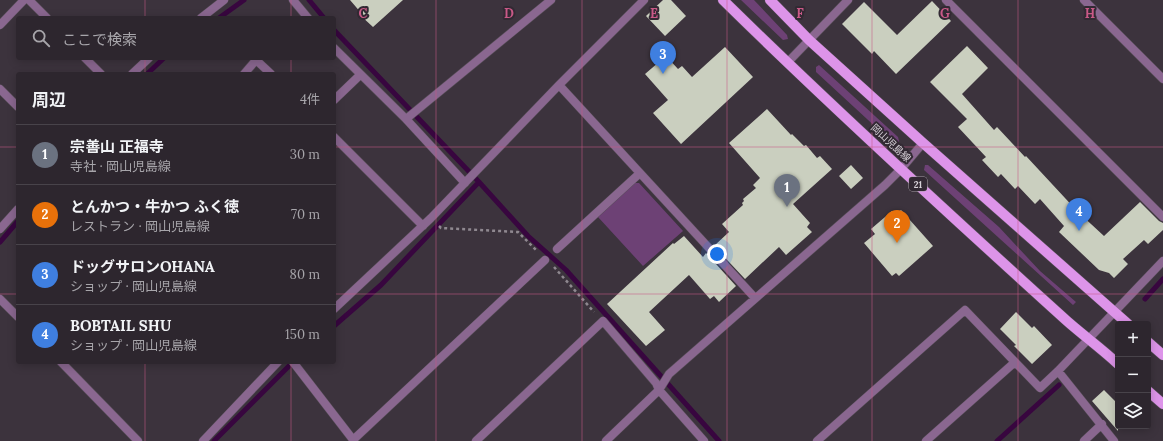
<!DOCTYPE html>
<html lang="ja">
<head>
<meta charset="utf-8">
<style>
  body { margin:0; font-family:Lora,"Noto Sans JP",serif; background:#352e36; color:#f1f3f6 }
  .controls { position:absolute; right:12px; bottom:12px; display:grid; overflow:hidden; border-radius:4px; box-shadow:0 2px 10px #0003 }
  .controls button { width:36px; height:36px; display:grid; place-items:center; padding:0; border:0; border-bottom:1px solid #48434a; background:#2d262e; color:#f1f3f6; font:20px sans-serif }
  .you { position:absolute; left:717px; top:254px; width:14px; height:14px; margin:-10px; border:3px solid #fff; border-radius:50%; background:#1a73e8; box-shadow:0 0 0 6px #1a73e833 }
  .badge { display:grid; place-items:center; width:26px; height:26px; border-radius:50%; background:#8bbbb9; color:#fff; font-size:13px; font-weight:700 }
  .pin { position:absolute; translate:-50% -33px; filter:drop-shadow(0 1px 2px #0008) }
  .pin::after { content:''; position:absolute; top:21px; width:14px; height:12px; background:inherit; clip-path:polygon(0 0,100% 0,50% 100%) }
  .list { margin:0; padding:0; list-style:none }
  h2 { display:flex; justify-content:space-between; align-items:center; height:52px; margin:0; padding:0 16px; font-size:17px }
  h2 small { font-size:13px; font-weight:400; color:#a7a5aa }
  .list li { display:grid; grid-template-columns:26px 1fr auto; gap:12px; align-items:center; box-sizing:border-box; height:60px; padding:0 16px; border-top:1px solid #48434a }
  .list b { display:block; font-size:15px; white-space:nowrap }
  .list p { margin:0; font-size:13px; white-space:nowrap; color:#a7a5aa }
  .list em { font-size:13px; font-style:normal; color:#a7a5aa }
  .icon { flex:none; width:22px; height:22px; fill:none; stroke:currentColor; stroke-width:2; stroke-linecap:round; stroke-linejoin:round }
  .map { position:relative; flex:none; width:1163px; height:441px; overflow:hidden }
  .search { position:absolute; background:#2d262e; box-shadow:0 2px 10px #0003; left:16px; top:16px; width:320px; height:44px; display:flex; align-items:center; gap:10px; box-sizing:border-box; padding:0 14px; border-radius:4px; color:#a7a5aa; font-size:15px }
  .panel { position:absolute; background:#2d262e; box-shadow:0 2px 10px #0003; left:16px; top:72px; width:320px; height:292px; border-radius:4px }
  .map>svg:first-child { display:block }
  .green { fill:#6d4175 }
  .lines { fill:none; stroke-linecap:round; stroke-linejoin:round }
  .stream { stroke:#38063f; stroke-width:5 }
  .building { fill:#cacfbf }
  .minor-casing { stroke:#584f59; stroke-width:9 }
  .primary-casing { stroke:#584f59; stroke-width:11 }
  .path { stroke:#8f8890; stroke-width:2.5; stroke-dasharray:3 3; stroke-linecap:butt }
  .minor { stroke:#8a6790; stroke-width:8 }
  .primary { stroke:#dd94e9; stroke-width:10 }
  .grid { fill:none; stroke:#c95987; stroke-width:1; stroke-opacity:0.55 }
  .labels { text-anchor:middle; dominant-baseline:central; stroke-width:4; stroke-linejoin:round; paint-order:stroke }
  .shield { fill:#322933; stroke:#a69fa6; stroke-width:1 }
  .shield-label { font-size:9px; font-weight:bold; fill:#d7d1d8 }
  .street-label { font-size:10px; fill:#d7d1d8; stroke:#322933 }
  .grid-label { font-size:13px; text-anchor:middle; font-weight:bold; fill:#c95987; stroke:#322933; stroke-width:4; stroke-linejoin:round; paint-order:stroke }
</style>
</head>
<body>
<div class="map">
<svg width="1163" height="441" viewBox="0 0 1163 441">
  <rect width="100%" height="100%" fill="#3c333d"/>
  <path class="green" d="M 741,0 L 754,0 L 787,35 L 788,39 L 783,40 Z
    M 819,65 L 898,137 L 899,141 L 898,143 L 893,143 L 816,72 L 816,67 Z
    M 925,165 L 928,165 L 999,227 L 1040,271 L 1076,302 L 1073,305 L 924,170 Z
    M 634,183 L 639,183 L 683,231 L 643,266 L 598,217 Z"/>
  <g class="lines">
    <path class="stream" d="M 309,0 L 324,18
      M 219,18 L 244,0
      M 334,30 L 479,182 L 528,236 L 566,270 L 719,441
      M 147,74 L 164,58
      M 0,242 L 18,221
      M 1145,299 L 1163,279
      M 334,326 L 381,285 L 479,182
      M 214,441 L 293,362
      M 997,441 L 1059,385"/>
  </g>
  <path class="building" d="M 350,0 L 403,0 L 373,27 L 360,15 L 362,14 Z
    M 663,0 L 671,0 L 686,16 L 665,36 L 646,16 Z
    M 932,1 L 951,21 L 896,74 L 874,51 L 872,54 L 842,24 L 864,2 L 897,35 Z
    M 967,46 L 988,68 L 962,94 L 994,130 L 997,127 L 1025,157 L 1026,156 L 1078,212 L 1104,236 L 1140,202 L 1159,221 L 1163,223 L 1163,230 L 1148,244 L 1144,240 L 1123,259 L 1128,264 L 1114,278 L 1109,273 L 1099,270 L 1059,232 L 1064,226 L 1040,199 L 1035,204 L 1018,186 L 1015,189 L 1001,174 L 998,177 L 982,160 L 986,157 L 958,127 L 967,119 L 930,82 Z
    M 725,47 L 753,77 L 681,144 L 653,113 L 668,100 L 645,74 L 666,56 L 678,69 L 682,66 L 692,77 Z
    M 767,109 L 791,135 L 792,134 L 804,146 L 806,145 L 817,158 L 820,156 L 832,169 L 793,204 L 810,223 L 807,227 L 812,232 L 786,255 L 779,247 L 745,279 L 714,246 L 729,232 L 722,224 L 743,205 L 742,203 L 744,201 L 743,199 L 756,188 L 753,185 L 760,178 L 729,143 Z
    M 851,165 L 863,178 L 851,189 L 839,176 Z
    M 901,210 L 933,246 L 899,276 L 896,273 L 892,276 L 864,243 L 875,234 L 871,229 L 892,211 L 895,215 Z
    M 684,236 L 703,257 L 706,253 L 736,286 L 719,302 L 714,296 L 710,299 L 689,275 L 649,312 L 665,330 L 646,346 L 607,304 L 673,243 L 674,244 Z
    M 1016,312 L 1032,328 L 1034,326 L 1052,345 L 1032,364 L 1014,346 L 1016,345 L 1000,329 Z
    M 1104,390 L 1118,404 L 1118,431 L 1092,401 Z"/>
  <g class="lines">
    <defs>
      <path id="minor" d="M 29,0 L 47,18
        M 293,0 L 308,18
        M 946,0 L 1163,217
        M 1084,0 L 1163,79
        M 201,18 L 224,0
        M 0,25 L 24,0
        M 334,48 L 406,119 L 465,183
        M 85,58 L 101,74
        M 254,58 L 271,74
        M 787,63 L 848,0
        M 132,74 L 149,58
        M 244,74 L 256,60
        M 559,85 L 755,298
        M 0,89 L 18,107
        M 334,100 L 360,75
        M 406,119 L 551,0
        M 334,137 L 423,226
        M 0,229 L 18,209
        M 557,249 L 640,173
        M 0,299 L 18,317
        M 334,309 L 431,218 L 559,85 L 644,0
        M 61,362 L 138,441
        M 293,362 L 354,441
        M 1058,371 L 1114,441
        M 353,440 L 545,260
        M 203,441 L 278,362
        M 476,441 L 603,321 L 656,383 L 659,390 L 704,441
        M 606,441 L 659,390 L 669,374 L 885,185 L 901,169 L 923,143
        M 817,441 L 965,310 L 1040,388 L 1058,371 L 1163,261
        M 926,441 L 1015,362
        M 1084,441 L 1102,424"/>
      <path id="primary" d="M 723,0 C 835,110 951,216 1067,321 C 1084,336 1102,349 1118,364
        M 770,0 L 809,40 L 923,143 L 1128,324
        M 1148,342 L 1163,355
        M 1148,391 L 1163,404"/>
    </defs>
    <use href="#minor" class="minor-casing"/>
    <use href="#primary" class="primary-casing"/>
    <path class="path" d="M 439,226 L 441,228 L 518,232 L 537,251
      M 554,267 L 594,312"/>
    <use href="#minor" class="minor"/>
    <use href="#primary" class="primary"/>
  </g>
  <path class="grid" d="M 145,0 L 145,18M 291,0 L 291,18M 436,0 L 436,441M 582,0 L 582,441M 727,0 L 727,441M 872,0 L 872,441M 1018,0 L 1018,441M 145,58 L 145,74M 291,58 L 291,74M 0,147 L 18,147M 334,147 L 1163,147M 0,294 L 18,294M 334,294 L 1163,294M 145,362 L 145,441M 291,362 L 291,441"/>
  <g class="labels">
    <rect class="shield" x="909" y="177" width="18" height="14" rx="3"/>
    <g class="shield-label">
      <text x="918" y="184">21</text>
    </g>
    <g class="street-label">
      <text transform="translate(891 143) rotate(43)">岡山児島線</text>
    </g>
  </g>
  <g class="grid-label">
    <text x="363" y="18">C</text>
    <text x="509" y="18">D</text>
    <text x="654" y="18">E</text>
    <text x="800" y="18">F</text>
    <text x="945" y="18">G</text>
    <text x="1090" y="18">H</text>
  </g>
</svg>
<div class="controls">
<button>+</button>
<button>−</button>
<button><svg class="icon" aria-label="layers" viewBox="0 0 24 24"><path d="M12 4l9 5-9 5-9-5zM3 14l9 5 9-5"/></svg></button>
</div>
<div class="you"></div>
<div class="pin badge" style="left:787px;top:207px;background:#6b7280">1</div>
<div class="pin badge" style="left:897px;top:243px;background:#e8710a">2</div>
<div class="pin badge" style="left:663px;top:74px;background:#3f7fe0">3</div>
<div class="pin badge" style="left:1079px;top:231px;background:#3f7fe0">4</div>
<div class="search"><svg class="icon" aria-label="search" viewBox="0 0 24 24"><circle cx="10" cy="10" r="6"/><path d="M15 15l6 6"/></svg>ここで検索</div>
<section class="panel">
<h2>周辺<small>4件</small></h2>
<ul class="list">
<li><span class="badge" style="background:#6b7280">1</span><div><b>宗善山 正福寺</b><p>寺社 · 岡山児島線</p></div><em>30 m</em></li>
<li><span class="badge" style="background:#e8710a">2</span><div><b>とんかつ・牛かつ ふく徳</b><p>レストラン · 岡山児島線</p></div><em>70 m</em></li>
<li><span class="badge" style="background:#3f7fe0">3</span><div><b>ドッグサロンOHANA</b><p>ショップ · 岡山児島線</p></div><em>80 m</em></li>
<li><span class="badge" style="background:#3f7fe0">4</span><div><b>BOBTAIL SHU</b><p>ショップ · 岡山児島線</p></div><em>150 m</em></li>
</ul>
</section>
</div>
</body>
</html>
